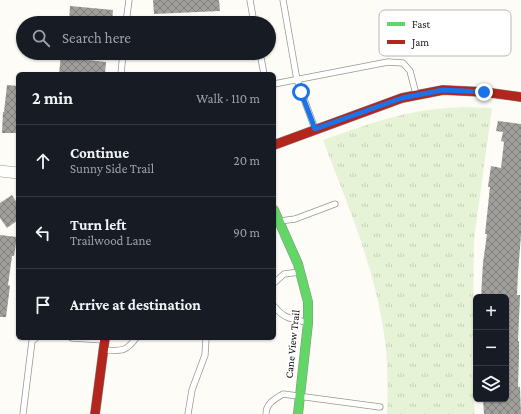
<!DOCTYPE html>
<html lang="en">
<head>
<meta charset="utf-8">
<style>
  body { margin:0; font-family:"Crimson Pro",serif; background:#242831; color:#f1f3f6 }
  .controls { position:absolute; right:12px; bottom:12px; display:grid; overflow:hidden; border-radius:6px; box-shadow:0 1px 3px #0004 }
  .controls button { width:36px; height:36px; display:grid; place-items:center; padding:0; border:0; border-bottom:1px solid #363941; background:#171b24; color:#f1f3f6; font:20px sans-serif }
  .stop { position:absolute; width:12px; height:12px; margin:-9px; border:3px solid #1a73e8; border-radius:50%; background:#fff }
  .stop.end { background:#1a73e8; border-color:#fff; box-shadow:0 1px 4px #0008 }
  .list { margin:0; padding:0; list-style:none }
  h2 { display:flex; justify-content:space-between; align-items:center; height:52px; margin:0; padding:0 16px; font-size:17px }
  h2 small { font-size:13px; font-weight:400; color:#9ea1a6 }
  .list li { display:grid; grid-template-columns:26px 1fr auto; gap:12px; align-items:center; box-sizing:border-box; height:72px; padding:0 16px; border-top:1px solid #363941 }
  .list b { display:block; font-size:15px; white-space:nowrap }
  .list p { margin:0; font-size:13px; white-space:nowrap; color:#9ea1a6 }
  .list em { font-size:13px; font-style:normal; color:#9ea1a6 }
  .icon { flex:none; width:22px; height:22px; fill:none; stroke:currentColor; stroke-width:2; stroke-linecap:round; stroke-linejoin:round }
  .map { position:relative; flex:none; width:521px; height:414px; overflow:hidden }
  .search { position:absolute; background:#171b24; box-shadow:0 1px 3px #0004; left:16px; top:16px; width:260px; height:44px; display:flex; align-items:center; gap:10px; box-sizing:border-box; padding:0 14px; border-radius:22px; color:#9ea1a6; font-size:15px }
  .panel { position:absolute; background:#171b24; box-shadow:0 1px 3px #0004; left:16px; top:72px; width:260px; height:268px; border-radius:6px }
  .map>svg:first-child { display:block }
  .grass { fill:url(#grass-tufts) }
  .building { fill:url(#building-cross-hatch) }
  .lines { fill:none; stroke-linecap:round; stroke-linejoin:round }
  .lane-casing { stroke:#979795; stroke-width:7 }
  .street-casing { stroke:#979795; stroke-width:12 }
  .fast-casing { stroke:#8e8d8b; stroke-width:10 }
  .jam-casing { stroke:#8e8d8b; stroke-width:10 }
  .lane { stroke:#fffffe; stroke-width:5.5 }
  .street { stroke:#fffffe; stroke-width:11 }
  .fast { stroke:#63d668; stroke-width:9 }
  .jam { stroke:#b3261e; stroke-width:9 }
  .route { stroke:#1a73e8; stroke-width:5 }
  .labels { text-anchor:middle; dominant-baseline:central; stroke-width:4; stroke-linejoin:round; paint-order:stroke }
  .street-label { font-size:11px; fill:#111; stroke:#fff }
  .key { fill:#fff; stroke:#b8b8b8; stroke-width:1 }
  .key-label { font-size:11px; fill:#111 }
</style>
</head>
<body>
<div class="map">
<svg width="521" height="414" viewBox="0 0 521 414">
  <defs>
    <pattern id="grass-tufts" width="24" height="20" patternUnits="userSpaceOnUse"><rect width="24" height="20" fill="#e7f3d7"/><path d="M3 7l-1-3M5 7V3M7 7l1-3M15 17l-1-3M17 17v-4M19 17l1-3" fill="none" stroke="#c5cfb8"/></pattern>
    <pattern id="building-cross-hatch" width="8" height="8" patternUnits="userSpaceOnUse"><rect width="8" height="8" fill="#a19f9c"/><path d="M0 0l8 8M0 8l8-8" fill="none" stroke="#82807e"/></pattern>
  </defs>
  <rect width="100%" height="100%" fill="#fdfcf7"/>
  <path class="grass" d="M 463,107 L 492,108 L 474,240 L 472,370 L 475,414 L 387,414 C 388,390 388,365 385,341 C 376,270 348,206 323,140 C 349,131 375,121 402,115 C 422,110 442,108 463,107 Z"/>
  <path class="building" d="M 153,0 L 219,0 L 220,11 L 154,14 Z
    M 70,6 L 113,10 L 112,23 L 69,23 Z
    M 61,55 L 78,57 L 78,59 L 106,62 L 105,74 L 59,74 Z
    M 7,85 L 18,86 L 18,133 L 2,133 L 3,112 L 4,112 Z
    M 498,121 L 521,124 L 521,235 L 518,273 L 517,295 L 520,295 L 518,341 L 519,341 L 519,355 L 518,387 L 520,387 L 521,414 L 484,414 L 483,399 L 506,399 L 506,297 L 481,297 L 483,263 L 487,234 L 485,234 L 490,187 L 488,187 L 491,166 L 501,168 L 504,142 L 501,141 L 503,132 L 496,131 Z
    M 12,195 L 18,205 L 18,220 L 7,228 L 0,218 L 0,203 Z
    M 0,235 L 17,237 L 14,256 L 12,256 L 8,285 L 10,286 L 6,317 L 0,317 Z"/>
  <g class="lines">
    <defs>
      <path id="lane" d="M 250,0 L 254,23
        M 283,0 L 297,80 L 315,129
        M 126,23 L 129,0
        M 260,53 L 264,74
        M 121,74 L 123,53
        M 274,84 L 388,62 L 403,63 L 410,71 L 416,94
        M 280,221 L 295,219 L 335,204
        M 274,283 L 284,274 L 300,272
        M 274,306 C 283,318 291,319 306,322
        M 72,338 L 104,340
        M 105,350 C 121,351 126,352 136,338
        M 23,414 L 32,341 L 36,338
        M 188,414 L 192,390 L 205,355 L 206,338
        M 266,414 C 266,403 275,399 283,394 L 380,407"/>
      <path id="street" d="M 0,171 L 18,173"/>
      <path id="fast" d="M 274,210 L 298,264 L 308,302 L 308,323 L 298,414"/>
      <path id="jam" d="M 274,145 L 402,98 L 443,90 L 484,92 L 521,97
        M 95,414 L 105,338"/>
    </defs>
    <use href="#lane" class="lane-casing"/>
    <use href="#street" class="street-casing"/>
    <use href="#fast" class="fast-casing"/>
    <use href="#jam" class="jam-casing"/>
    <use href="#lane" class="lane"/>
    <use href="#street" class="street"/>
    <use href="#fast" class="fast"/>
    <use href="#jam" class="jam"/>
  </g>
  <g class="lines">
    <path class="route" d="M 301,92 L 315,129 L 402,98 L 443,90 L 484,92"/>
  </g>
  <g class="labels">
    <g class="street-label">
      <text transform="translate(292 344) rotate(-84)">Cane View Trail</text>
    </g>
  </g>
  <rect x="379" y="10" width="132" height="46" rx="6" class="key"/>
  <rect x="387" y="22" width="18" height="4" fill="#63d668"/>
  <rect x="387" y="40" width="18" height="4" fill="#b3261e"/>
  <g class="key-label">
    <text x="412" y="28">Fast</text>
    <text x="412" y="46">Jam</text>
  </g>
</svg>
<div class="controls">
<button>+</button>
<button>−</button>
<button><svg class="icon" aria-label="layers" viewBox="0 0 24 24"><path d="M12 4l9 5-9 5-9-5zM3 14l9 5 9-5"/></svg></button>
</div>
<div class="stop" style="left:301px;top:92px"></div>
<div class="stop end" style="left:484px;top:92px"></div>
<div class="search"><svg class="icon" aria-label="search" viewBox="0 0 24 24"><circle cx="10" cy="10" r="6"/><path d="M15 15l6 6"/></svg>Search here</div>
<section class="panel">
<h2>2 min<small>Walk · 110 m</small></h2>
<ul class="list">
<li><svg class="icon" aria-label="ahead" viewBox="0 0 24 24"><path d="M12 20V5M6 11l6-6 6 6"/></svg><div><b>Continue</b><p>Sunny Side Trail</p></div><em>20 m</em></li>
<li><svg class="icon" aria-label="left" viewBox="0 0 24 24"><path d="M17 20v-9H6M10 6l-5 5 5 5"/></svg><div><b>Turn left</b><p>Trailwood Lane</p></div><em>90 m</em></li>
<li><svg class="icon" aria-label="arrive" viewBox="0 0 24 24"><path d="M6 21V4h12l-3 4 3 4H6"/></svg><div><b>Arrive at destination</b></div></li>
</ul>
</section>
</div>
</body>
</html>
